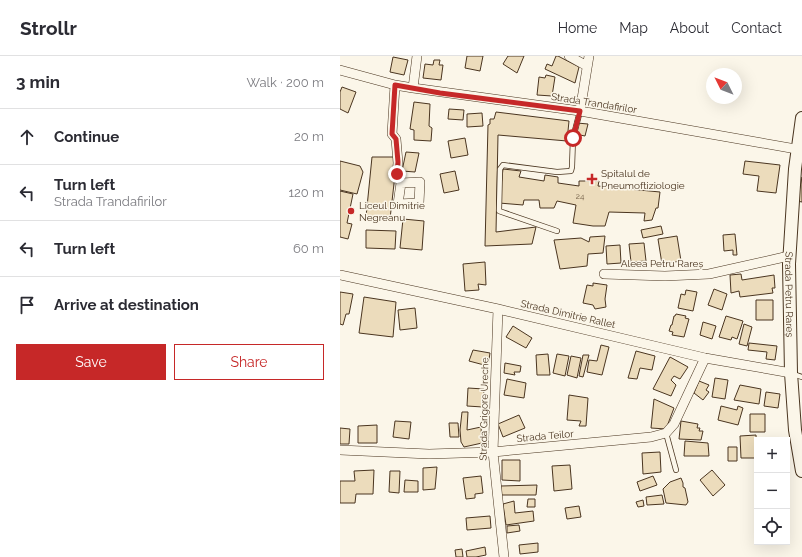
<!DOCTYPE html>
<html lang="en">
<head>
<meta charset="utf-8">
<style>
  body { margin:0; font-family:Raleway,sans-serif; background:#f7f7f7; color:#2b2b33 }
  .controls { position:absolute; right:12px; bottom:12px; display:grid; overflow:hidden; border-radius:0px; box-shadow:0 4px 16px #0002 }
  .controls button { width:36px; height:36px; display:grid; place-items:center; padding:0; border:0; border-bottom:1px solid #e1e1e2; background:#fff; color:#2b2b33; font:20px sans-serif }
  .compass { position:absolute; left:366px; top:12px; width:36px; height:36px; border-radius:50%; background:#fff; box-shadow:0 4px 16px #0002; rotate:312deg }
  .stop { position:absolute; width:12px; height:12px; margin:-9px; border:3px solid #c62828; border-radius:50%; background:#fff }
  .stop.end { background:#c62828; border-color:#fff; box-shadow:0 1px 4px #0008 }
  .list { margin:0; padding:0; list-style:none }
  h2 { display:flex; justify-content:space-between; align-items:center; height:52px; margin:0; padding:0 16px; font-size:17px }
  h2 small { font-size:13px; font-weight:400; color:#7c7c81 }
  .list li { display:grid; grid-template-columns:26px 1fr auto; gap:12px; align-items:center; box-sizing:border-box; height:56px; padding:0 16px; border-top:1px solid #e1e1e2 }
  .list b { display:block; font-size:15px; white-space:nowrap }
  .list p { margin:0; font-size:13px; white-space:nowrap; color:#7c7c81 }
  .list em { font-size:13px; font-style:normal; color:#7c7c81 }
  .actions { display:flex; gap:8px; padding:12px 16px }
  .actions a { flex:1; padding:9px 0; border:1px solid #c62828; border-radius:0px; text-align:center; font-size:14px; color:#c62828 }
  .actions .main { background:#c62828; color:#fff }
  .icon { flex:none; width:22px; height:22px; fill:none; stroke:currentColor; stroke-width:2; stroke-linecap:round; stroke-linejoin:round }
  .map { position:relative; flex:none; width:462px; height:501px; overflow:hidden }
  header { display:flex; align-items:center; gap:24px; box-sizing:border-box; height:56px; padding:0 20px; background:#fff; border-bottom:1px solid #e1e1e2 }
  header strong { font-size:19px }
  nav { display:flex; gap:22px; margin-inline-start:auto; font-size:14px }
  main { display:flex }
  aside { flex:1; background:#fff }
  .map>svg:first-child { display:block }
  .building { fill:#ecdcbc; stroke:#4a3520 }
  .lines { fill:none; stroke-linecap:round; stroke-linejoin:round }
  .service-casing { stroke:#4a3520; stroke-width:6 }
  .minor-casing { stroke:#4a3520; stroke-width:10 }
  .tertiary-casing { stroke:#4a3520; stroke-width:14 }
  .service { stroke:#fbf6e9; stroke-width:4.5 }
  .minor { stroke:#fbf6e9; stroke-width:9 }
  .tertiary { stroke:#fbf6e9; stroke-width:12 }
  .route { stroke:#c62828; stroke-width:5 }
  .poi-dot { fill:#c62828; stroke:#fbf6e9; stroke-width:1.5 }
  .labels { text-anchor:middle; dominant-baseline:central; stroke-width:3; stroke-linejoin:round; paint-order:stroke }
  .number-label { font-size:8px; fill:#725f47 }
  .street-label { font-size:10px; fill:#4a3520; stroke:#fbf6e9 }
  .poi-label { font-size:10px; fill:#4a3520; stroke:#fbf6e9; text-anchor:start }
</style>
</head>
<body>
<header>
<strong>Strollr</strong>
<nav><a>Home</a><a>Map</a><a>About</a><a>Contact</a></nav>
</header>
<main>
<aside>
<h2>3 min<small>Walk · 200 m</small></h2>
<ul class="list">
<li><svg class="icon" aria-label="ahead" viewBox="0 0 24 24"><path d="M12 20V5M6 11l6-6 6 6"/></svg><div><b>Continue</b></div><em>20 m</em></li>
<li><svg class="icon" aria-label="left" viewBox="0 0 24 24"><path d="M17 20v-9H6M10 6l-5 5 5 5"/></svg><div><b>Turn left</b><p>Strada Trandafirilor</p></div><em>120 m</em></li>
<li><svg class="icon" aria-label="left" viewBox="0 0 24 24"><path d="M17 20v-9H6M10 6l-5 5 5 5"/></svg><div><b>Turn left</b></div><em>60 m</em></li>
<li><svg class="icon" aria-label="arrive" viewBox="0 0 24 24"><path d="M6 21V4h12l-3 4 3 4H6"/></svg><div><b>Arrive at destination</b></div></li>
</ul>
<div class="actions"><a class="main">Save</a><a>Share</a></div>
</aside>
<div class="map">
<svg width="462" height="501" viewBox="0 0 462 501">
  <rect width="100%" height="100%" fill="#fbf6e9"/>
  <path class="building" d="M 127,0 L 143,0 L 140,15 L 125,12 Z
    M 168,0 L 184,0 L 177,17 L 163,8 Z
    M 216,0 L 218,0 L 239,11 L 235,27 L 205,13 L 207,8 L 212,10 Z
    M 53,1 L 68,4 L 64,19 L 50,16 Z
    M 94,4 L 100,4 L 99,9 L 103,9 L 101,24 L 83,22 L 85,8 L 93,9 Z
    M 206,19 L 215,21 L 212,40 L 197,39 L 199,21 L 205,22 Z
    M 2,31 L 16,36 L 8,57 L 0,53 L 0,36 Z
    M 74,46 L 90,48 L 89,70 L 92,72 L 91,85 L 74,84 L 74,74 L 70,73 Z
    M 109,53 L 124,54 L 123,64 L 108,63 Z
    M 156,56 L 229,65 L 227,85 L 158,79 L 156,176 L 196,171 L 192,188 L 145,190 L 148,69 L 150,68 L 150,63 L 154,63 Z
    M 142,57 L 143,70 L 127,71 L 127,58 Z
    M 237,67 L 248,68 L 245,80 L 235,78 Z
    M 125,82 L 128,99 L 111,102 L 108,85 Z
    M 66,96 L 79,97 L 75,116 L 62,115 Z
    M 32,101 L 57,101 L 50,163 L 26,161 Z
    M 0,105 L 20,110 L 23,116 L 17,138 L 0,134 Z
    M 405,105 L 440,109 L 436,137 L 417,135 L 419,120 L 403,118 Z
    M 163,113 L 181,115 L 179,121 L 204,125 L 205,119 L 218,121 L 218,127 L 239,130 L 239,125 L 259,125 L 258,130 L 320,136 L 318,152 L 316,152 L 312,164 L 304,165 L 305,157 L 269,156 L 265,170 L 253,170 L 233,167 L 236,149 L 217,145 L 214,152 L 200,152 L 199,144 L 184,144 L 183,149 L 159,147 Z
    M 115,115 L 119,134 L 104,137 L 100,118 Z
    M 462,121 L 462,146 L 457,145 Z
    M 0,135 L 13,138 L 7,167 L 12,168 L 8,183 L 0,181 Z
    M 63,163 L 84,165 L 82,194 L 60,192 Z
    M 321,170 L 323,178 L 303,182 L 301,174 Z
    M 26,174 L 56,175 L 55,193 L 26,192 Z
    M 395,178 L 397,199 L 393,199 L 393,194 L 384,195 L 383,179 Z
    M 265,180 L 263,197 L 248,198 L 247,210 L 220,213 L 214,184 L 241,182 L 249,186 L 250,181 Z
    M 337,180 L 341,205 L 322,208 L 318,183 Z
    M 304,187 L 306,205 L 291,206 L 289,188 Z
    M 280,189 L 281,207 L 267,208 L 266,190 Z
    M 145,206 L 146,229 L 138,228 L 139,234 L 125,235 L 123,208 Z
    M 401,218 L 402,224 L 434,219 L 435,232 L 432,232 L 433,237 L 400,241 L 399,235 L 391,237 L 390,219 Z
    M 253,227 L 267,229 L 265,243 L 266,251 L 255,253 L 253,249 L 243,247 L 247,229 L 253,230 Z
    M 374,233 L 387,238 L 382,254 L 368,249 Z
    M 346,234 L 357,236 L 353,255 L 338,252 L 341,238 L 345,239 Z
    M 0,236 L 13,238 L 9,258 L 6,258 L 3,269 L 0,268 Z
    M 24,241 L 56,246 L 53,281 L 19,277 Z
    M 416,244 L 433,244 L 433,264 L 416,264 Z
    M 75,252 L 77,272 L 60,274 L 58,254 Z
    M 336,258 L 346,260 L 345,262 L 349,263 L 344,281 L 332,279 L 333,276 L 329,275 L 331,269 L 332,269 L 334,260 L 335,260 Z
    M 386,260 L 403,265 L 397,283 L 392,281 L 391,284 L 379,281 Z
    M 363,266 L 376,270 L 372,283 L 360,279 Z
    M 404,268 L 412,271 L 407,290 L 399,288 Z
    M 173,270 L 192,282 L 186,292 L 166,281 Z
    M 409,287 L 437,290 L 435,304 L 426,303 L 427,296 L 408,294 Z
    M 261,289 L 269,291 L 262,319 L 247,316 L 249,304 L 257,305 Z
    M 133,294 L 150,297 L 148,310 L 129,305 Z
    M 296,295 L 315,300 L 312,314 L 300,312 L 297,323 L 288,322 Z
    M 208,298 L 210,319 L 197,319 L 196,299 Z
    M 217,298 L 229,300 L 225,320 L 213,317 Z
    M 243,299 L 249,299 L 243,321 L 239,320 Z
    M 231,300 L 241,302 L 237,322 L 227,319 Z
    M 330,301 L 348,311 L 340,323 L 334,320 L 331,324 L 336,329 L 331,340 L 313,333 Z
    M 165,307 L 181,310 L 180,316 L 174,316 L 175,319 L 164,317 Z
    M 375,322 L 388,324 L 385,343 L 372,341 Z
    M 167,323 L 186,327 L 184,342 L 164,339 Z
    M 359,325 L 369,329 L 366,334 L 369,336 L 363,344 L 354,337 Z
    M 400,329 L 421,333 L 419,348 L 394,344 Z
    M 128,332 L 144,333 L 143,351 L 127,350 Z
    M 426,336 L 440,338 L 438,352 L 424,350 Z
    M 229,339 L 248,342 L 246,370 L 239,370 L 241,365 L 227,364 Z
    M 314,343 L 334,352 L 326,373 L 311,372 Z
    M 381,350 L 397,354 L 398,350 L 403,352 L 398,369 L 378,364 Z
    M 122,356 L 128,356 L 127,374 L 141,371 L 142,387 L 124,391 L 121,386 L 120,374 Z
    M 410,358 L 425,358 L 425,376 L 410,376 Z
    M 179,359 L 185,372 L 163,381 L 158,368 Z
    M 55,365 L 71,366 L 69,383 L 53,381 Z
    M 341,365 L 358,368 L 357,372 L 360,372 L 359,375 L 363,375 L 361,384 L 339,383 Z
    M 109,367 L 118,367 L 119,381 L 110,381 Z
    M 37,369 L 37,387 L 18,387 L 18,370 Z
    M 0,372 L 10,373 L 9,388 L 0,388 Z
    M 416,379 L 417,402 L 401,402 L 400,380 Z
    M 345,385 L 368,387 L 369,400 L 344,400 Z
    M 388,391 L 397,391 L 397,405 L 388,405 Z
    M 320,396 L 321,416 L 303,418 L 302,397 Z
    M 162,404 L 180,404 L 180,425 L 162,424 Z
    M 230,409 L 232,433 L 214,435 L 212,410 Z
    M 97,411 L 95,433 L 83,434 L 83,412 Z
    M 34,414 L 33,438 L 16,438 L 15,447 L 0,447 L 0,425 L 15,425 L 14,415 Z
    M 372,414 L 385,429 L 373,440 L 360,424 Z
    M 50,415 L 60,415 L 59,437 L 49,436 Z
    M 141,420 L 143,437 L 135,438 L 135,442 L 126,443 L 123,422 Z
    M 313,420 L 317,429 L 300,435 L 297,426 Z
    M 341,422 L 343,427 L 343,431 L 345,432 L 348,446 L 346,449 L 326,447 L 323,433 L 330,426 Z
    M 65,424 L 78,425 L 78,436 L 64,436 Z
    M 197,429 L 196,439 L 161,439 L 161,430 Z
    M 322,439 L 324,448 L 307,449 L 306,441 Z
    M 188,443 L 195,443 L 195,451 L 187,451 Z
    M 303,444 L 304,450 L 298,451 L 296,446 Z
    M 174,445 L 175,457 L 193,455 L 194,465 L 166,469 L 163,448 Z
    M 239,450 L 241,461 L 227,463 L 225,452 Z
    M 150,460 L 151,472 L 127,474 L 126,462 Z
    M 179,469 L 180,475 L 167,477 L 167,470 Z
    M 198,487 L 198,496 L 180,498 L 179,489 Z
    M 145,491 L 146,499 L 136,501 L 127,501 L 126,495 Z
    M 122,493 L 123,501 L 116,501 L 115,494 Z"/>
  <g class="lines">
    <defs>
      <path id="service" d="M 217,175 L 159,155 L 160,113 L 163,109 L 217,116 L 231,115 L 232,111 L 233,82 L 240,55
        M 453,318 L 462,321
        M 326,377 L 336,414"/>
      <path id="minor" d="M 229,0 L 247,10
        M 0,14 L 55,29 L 73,32 L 240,55 L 462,94
        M 55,29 L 52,78 L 56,83 L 58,107 L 57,118 L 61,127 L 58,148 L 79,147 L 80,126 L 61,127
        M 73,32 L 77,0
        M 240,55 L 249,0
        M 264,218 L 325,220 L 369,218 L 449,200
        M 0,219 L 158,253 L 365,302 L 451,317
        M 158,253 L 153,396 L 164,501
        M 0,394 L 89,398 L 153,396 L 311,381 L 326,377 L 334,368 L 365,302"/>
      <g id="tertiary">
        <path id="s1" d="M 462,62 L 455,113 L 449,208 L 451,317 L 455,374 L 462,415"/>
      </g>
    </defs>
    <use href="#service" class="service-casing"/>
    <use href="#minor" class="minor-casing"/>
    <use href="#tertiary" class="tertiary-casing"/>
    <use href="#service" class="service"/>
    <use href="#minor" class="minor"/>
    <use href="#tertiary" class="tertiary"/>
  </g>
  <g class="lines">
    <path class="route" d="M 57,118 L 58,106 L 56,83 L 52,78 L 55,29 L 100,37 L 240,55 L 233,82"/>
  </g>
  <g class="poi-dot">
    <path d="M250 117h4v4h4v4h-4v4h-4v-4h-4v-4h4z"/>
    <circle cx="11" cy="155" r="4"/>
  </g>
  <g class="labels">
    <g class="number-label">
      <text x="240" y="140">24</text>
    </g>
    <g class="street-label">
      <text transform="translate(254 47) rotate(9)">Strada Trandafirilor</text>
      <text x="322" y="207">Aleea Petru Rareș</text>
      <text stroke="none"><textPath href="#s1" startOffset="177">Strada Petru Rareș</textPath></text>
      <text transform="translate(228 258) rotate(13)">Strada Dimitrie Rallet</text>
      <text transform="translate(144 353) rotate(-89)">Strada Grigore Ureche</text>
      <text transform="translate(205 380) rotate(-5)">Strada Teilor</text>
    </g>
    <g class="poi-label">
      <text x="261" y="117">Spitalul de<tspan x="261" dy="12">Pneumoftiziologie</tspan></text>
      <text x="19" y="149">Liceul Dimitrie<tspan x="19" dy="12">Negreanu</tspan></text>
    </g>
  </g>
</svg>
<div class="controls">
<button>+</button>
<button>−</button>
<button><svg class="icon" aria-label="locate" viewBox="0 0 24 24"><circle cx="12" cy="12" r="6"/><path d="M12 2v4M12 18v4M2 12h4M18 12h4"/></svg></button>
</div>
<svg class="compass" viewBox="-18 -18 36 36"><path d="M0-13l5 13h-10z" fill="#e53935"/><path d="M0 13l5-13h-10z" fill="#7c7c81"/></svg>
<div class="stop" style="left:233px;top:82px"></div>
<div class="stop end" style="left:57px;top:118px"></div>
</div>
</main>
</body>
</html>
